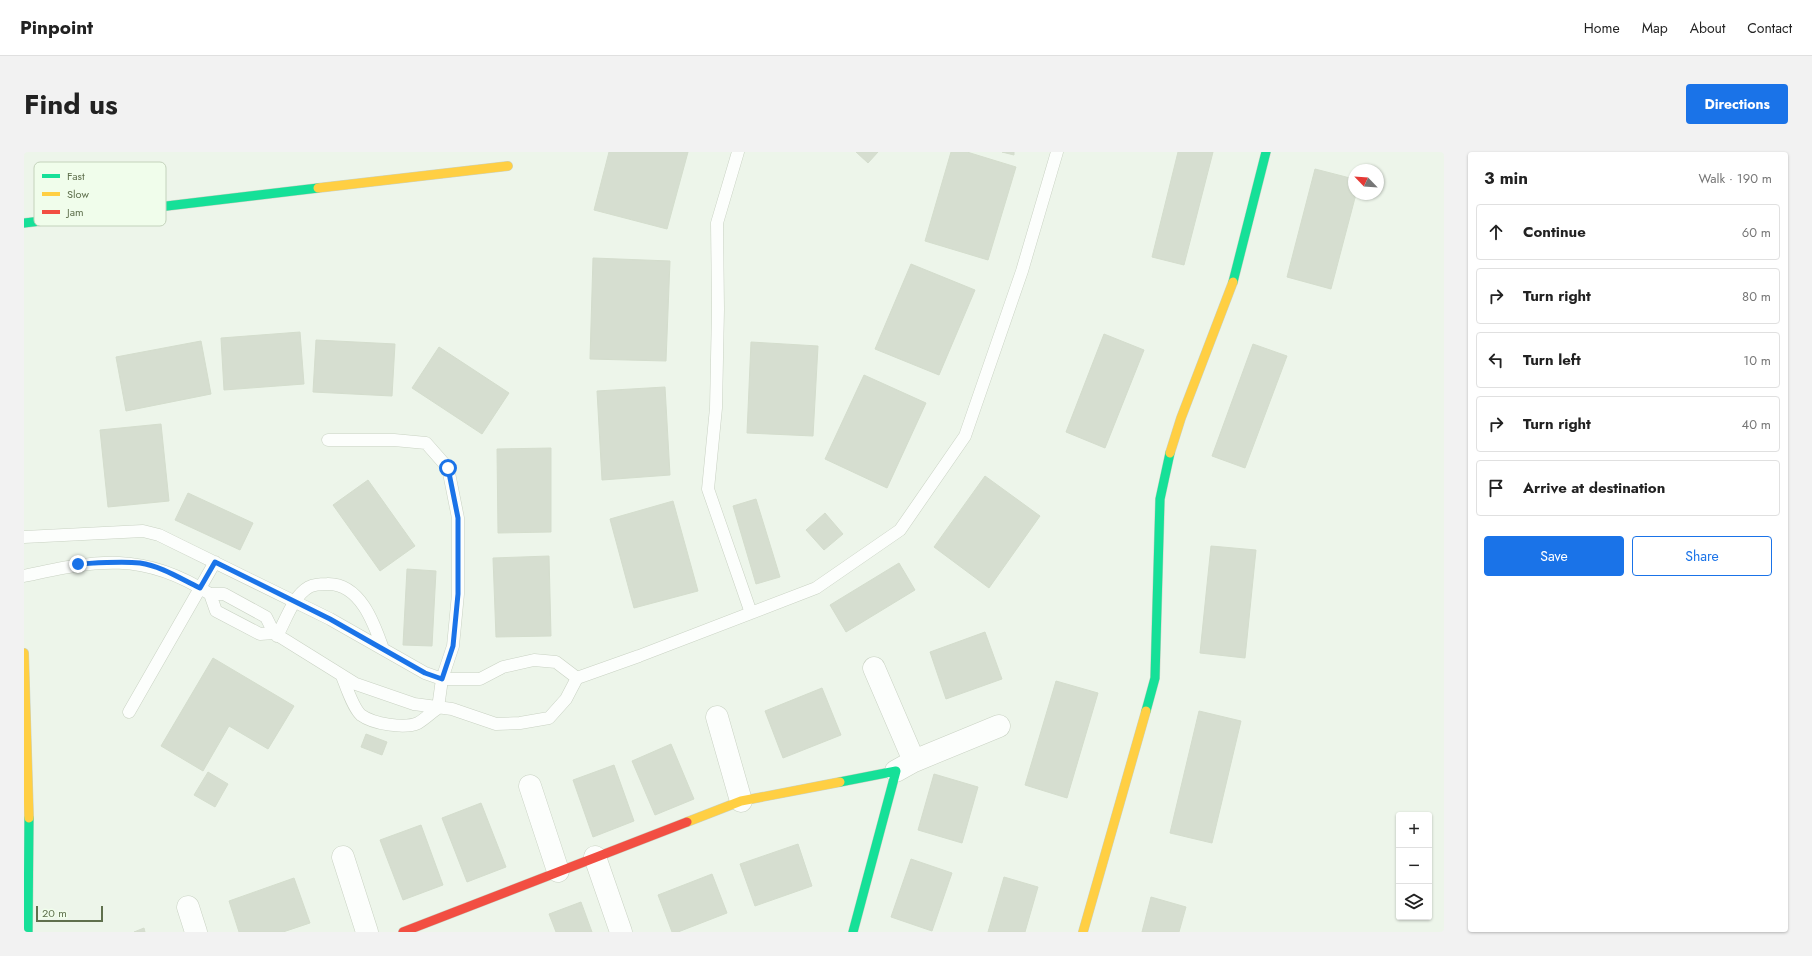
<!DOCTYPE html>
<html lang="en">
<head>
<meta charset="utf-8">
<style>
  body { margin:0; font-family:Jost,sans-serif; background:#f2f2f2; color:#222 }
  .controls { position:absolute; right:12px; bottom:12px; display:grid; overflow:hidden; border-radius:4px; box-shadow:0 1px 3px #0004 }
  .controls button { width:36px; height:36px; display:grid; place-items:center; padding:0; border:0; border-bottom:1px solid #e0e0e0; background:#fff; color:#222; font:20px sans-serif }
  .compass { position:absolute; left:1324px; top:12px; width:36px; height:36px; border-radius:50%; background:#fff; box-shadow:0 1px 3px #0004; rotate:295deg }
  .scale { position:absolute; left:12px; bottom:10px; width:67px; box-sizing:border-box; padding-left:4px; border:2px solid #5f704d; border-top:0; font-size:11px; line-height:14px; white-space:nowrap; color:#5f704d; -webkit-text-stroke:3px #f0fdeb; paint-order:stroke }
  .stop { position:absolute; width:12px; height:12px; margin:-9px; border:3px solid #1a73e8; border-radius:50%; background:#fff }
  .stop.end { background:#1a73e8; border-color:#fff; box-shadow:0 1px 4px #0008 }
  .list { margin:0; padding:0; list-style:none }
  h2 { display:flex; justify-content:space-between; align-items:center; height:52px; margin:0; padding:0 16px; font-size:17px }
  h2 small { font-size:13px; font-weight:400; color:#767676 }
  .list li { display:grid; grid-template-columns:26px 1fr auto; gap:12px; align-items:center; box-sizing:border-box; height:56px; margin:0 8px 8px; padding:0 8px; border:1px solid #e0e0e0; border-radius:4px }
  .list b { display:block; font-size:15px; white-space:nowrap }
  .list em { font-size:13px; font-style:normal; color:#767676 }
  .actions { display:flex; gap:8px; padding:12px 16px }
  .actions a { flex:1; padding:9px 0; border:1px solid #1a73e8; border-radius:4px; text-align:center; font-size:14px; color:#1a73e8 }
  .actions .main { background:#1a73e8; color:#fff }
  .icon { flex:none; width:22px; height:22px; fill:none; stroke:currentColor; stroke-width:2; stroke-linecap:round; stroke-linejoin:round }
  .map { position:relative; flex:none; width:1420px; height:780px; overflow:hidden; border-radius:4px }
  header { display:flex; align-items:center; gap:24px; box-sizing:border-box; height:56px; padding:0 20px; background:#fff; border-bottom:1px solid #e0e0e0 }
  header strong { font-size:19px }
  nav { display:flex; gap:22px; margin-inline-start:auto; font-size:14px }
  .intro { display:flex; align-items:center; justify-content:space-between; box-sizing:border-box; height:96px; padding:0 24px }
  h1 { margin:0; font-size:28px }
  .button { padding:10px 18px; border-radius:4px; background:#1a73e8; color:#fff; font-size:14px; font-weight:700 }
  main { display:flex; gap:24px; padding:0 24px }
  aside { flex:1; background:#fff; border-radius:4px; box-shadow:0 1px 3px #0004 }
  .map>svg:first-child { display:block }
  .building { fill:#d6ded0; stroke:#d4ddcd }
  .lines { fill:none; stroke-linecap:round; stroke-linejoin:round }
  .lane-casing { stroke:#c9d2c3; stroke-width:13 }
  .street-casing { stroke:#c9d2c3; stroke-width:23 }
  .fast-casing { stroke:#cad2c3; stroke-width:10 }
  .slow-casing { stroke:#cad2c3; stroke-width:10 }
  .jam-casing { stroke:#cad2c3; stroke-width:10 }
  .lane { stroke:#fcfefc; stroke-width:12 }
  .street { stroke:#fcfefc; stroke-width:22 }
  .fast { stroke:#16e098; stroke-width:9 }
  .slow { stroke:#ffcf43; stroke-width:9 }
  .jam { stroke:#f24e42; stroke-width:9 }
  .route { stroke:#1a73e8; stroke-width:5 }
  .key { fill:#f0fdeb; stroke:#c4d3bc; stroke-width:1 }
  .key-label { font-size:11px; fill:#5f704d }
</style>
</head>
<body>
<header>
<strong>Pinpoint</strong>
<nav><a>Home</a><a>Map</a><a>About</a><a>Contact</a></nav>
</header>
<div class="intro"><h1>Find us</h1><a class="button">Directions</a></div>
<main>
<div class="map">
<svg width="1420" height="780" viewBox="0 0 1420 780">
  <rect width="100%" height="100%" fill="#edf5ea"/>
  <path class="building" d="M 585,0 L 664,0 L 643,77 L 570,58 Z
    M 832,0 L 854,0 L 844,11 Z
    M 927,0 L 943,0 L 992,15 L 964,108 L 901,89 Z
    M 978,0 L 990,0 L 990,3 Z
    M 1154,0 L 1189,0 L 1160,113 L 1128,105 Z
    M 1291,17 L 1330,27 L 1330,42 L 1332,42 L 1307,137 L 1263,125 Z
    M 569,106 L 646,109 L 642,209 L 566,207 Z
    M 887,112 L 951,138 L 915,223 L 851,197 Z
    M 276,180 L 280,232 L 200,238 L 197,186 Z
    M 1080,182 L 1120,198 L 1081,296 L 1042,280 Z
    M 292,188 L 371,192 L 368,244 L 289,240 Z
    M 177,189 L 187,242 L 102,259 L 92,205 Z
    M 727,190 L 794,194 L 789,284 L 723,281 Z
    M 1229,192 L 1263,204 L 1221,316 L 1188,304 Z
    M 415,195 L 485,241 L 458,282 L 388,236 Z
    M 840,223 L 902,251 L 863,336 L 801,307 Z
    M 641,235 L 646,323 L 578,328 L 573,239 Z
    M 137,272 L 145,349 L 84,355 L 76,278 Z
    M 527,296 L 527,380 L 474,381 L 473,297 Z
    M 961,324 L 1016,364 L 965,436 L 910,395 Z
    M 344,328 L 391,394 L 356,419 L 309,353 Z
    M 164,341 L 229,371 L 216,398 L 151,368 Z
    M 732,347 L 756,425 L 732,432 L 709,354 Z
    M 649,349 L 674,439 L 610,456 L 586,367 Z
    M 801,361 L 819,382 L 800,398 L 782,378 Z
    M 1187,394 L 1232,398 L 1221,506 L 1176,501 Z
    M 525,404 L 527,484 L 472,485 L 469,406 Z
    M 875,411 L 891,438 L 822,480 L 806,453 Z
    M 383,417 L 412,419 L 408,494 L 379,493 Z
    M 961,480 L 978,527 L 922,547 L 906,500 Z
    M 189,506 L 270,554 L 244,597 L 205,574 L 179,619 L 137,594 Z
    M 1032,529 L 1074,541 L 1043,646 L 1001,633 Z
    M 798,536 L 817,583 L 759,606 L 741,559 Z
    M 1175,559 L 1217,569 L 1188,691 L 1146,681 Z
    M 342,582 L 363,590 L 358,603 L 337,595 Z
    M 647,592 L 670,647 L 631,663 L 608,609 Z
    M 590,613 L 610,669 L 569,685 L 549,628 Z
    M 184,620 L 204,632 L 191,655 L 170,643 Z
    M 910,622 L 954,635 L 938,691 L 894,678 Z
    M 457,651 L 482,715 L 443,730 L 418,666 Z
    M 397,673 L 419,733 L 379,748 L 356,688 Z
    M 774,692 L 788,734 L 731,754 L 716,712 Z
    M 887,707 L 928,721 L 908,779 L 867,765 Z
    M 688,722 L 703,761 L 654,780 L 648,780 L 634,743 Z
    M 980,725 L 1014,735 L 1001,780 L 964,780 Z
    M 270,726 L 286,771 L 259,780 L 215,780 L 205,749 Z
    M 1127,745 L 1162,755 L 1155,780 L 1118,780 Z
    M 557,750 L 568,780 L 532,780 L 525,762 Z
    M 120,776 L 121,780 L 110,780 Z"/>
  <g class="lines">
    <defs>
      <path id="lane" d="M 714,0 L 693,71 L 694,157 L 692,256 L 684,337 L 727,461
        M 304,288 L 370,288 L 402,291 L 424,316 L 434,366 L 434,442 L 429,494 L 418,527 L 414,556 C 408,560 401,567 394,571 C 381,577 349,572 337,563 C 329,556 322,534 318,524
        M 0,385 L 119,379 L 135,383 L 306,467 L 401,521 L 418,527 L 456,527 L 479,515 L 510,508 L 532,510 L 553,526
        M 0,424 C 73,408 119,399 186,442 L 192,459 L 236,482 L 250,481 L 332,532 L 390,552 L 428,557 L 472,572 L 496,571 L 525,566 L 542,547 L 553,526 L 615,504 L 792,436 L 876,378 L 941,284 L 998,119 L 1033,0
        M 186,442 L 200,442 L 242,465 L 250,481
        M 253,484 C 262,468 269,444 285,435 C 291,432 297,432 303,432 C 336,431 350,471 359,497
        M 105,560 L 191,410"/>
      <path id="street" d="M 850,516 L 890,609
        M 693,565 L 717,649
        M 872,619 L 890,609 L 975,574
        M 506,634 L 534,719
        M 319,705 L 343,780
        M 571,705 L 597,780
        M 164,755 L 172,780"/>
      <path id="fast" d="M 0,71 L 294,36
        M 1209,130 L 1242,0
        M 1122,559 L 1131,526 L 1136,347 L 1146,301
        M 816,630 L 872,619 L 829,780
        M 4,780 L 5,666"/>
      <path id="slow" d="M 294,36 L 484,14
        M 1146,301 L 1157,266 L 1209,130
        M 0,501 L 5,666
        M 663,670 L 717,649 L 816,630
        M 1059,780 L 1122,559"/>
      <path id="jam" d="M 379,780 L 663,670"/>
    </defs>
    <use href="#lane" class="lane-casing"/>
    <use href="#street" class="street-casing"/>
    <use href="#fast" class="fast-casing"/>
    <use href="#slow" class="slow-casing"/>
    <use href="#jam" class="jam-casing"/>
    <use href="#lane" class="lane"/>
    <use href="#street" class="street"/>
    <use href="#fast" class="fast"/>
    <use href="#slow" class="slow"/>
    <use href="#jam" class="jam"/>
  </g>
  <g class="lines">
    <path class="route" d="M 54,412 C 74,411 96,409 116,411 C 137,414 157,427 176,436 L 191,410 L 306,467 L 401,521 L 418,527 L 429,494 L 434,442 L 434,366 L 424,316"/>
  </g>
  <rect x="10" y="10" width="132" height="64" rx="6" class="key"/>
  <rect x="18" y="22" width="18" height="4" fill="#16e098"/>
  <rect x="18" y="40" width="18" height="4" fill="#ffcf43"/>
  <rect x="18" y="58" width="18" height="4" fill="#f24e42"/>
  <g class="key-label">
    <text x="43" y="28">Fast</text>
    <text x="43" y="46">Slow</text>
    <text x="43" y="64">Jam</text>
  </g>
</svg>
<div class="controls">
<button>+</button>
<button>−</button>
<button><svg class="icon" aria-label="layers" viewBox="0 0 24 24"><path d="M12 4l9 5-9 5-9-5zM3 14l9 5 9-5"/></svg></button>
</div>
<svg class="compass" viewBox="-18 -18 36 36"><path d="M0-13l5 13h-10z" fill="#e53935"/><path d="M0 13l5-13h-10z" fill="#767676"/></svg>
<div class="scale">20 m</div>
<div class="stop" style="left:424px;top:316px"></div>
<div class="stop end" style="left:54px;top:412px"></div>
</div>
<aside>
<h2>3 min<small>Walk · 190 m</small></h2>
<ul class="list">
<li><svg class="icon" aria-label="ahead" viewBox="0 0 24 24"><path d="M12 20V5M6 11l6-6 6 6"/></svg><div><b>Continue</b></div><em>60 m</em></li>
<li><svg class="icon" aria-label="right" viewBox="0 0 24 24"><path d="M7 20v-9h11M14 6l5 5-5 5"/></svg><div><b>Turn right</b></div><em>80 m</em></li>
<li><svg class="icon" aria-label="left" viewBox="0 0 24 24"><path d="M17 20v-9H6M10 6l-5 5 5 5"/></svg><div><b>Turn left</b></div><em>10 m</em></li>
<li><svg class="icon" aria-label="right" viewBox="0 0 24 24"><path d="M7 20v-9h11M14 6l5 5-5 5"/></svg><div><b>Turn right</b></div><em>40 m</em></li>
<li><svg class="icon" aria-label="arrive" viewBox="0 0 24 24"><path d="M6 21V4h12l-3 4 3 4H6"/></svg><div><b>Arrive at destination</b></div></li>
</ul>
<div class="actions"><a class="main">Save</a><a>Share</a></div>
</aside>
</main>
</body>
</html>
